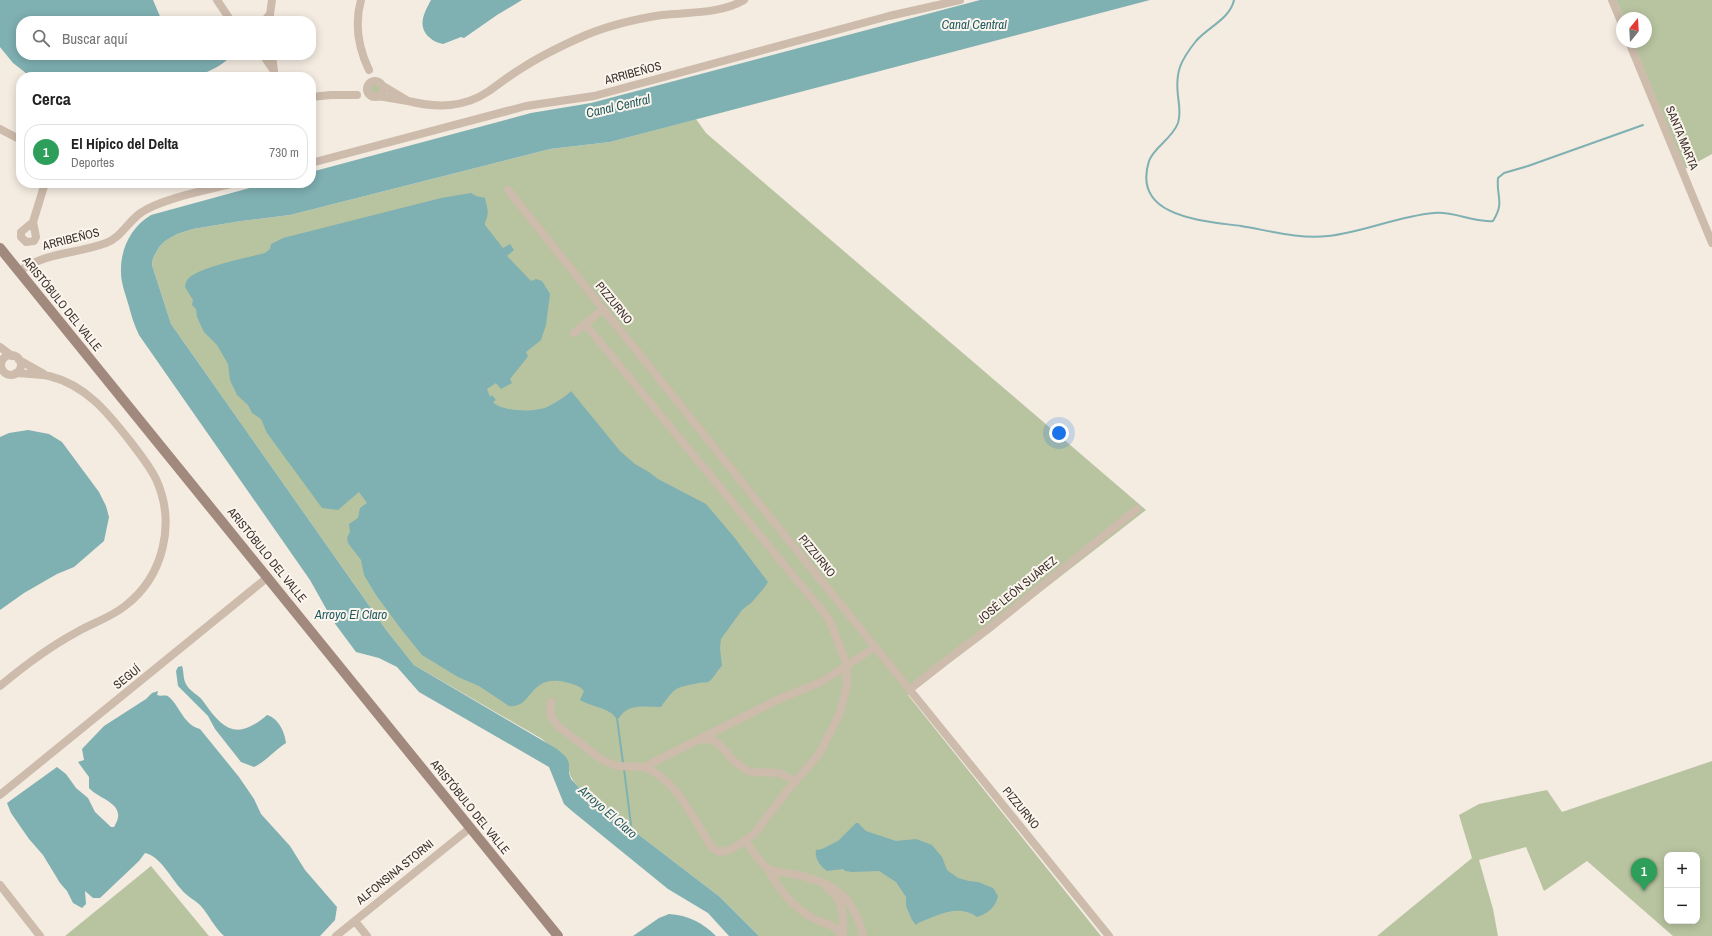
<!DOCTYPE html>
<html lang="es">
<head>
<meta charset="utf-8">
<style>
  body { margin:0; font-family:"Archivo Narrow",sans-serif; background:#f6f6f6; color:#222 }
  .controls { position:absolute; right:12px; bottom:12px; display:grid; overflow:hidden; border-radius:8px; box-shadow:0 2px 10px #0003 }
  .controls button { width:36px; height:36px; display:grid; place-items:center; padding:0; border:0; border-bottom:1px solid #e0e0e0; background:#fff; color:#222; font:20px sans-serif }
  .compass { position:absolute; left:1616px; top:12px; width:36px; height:36px; border-radius:50%; background:#fff; box-shadow:0 2px 10px #0003; rotate:18deg }
  .you { position:absolute; left:1059px; top:433px; width:14px; height:14px; margin:-10px; border:3px solid #fff; border-radius:50%; background:#1a73e8; box-shadow:0 0 0 6px #1a73e833 }
  .badge { display:grid; place-items:center; width:26px; height:26px; border-radius:50%; background:#1a73e8; color:#fff; font-size:13px; font-weight:700 }
  .pin { position:absolute; translate:-50% -33px; filter:drop-shadow(0 1px 2px #0008) }
  .pin::after { content:''; position:absolute; top:21px; width:14px; height:12px; background:inherit; clip-path:polygon(0 0,100% 0,50% 100%) }
  .list { margin:0; padding:0; list-style:none }
  h2 { display:flex; justify-content:space-between; align-items:center; height:52px; margin:0; padding:0 16px; font-size:17px }
  h2 small { font-size:13px; font-weight:400; color:#767676 }
  .list li { display:grid; grid-template-columns:26px 1fr auto; gap:12px; align-items:center; box-sizing:border-box; height:56px; margin:0 8px 8px; padding:0 8px; border:1px solid #e0e0e0; border-radius:16px }
  .list b { display:block; font-size:15px; white-space:nowrap }
  .list p { margin:0; font-size:13px; white-space:nowrap; color:#767676 }
  .list em { font-size:13px; font-style:normal; color:#767676 }
  .icon { flex:none; width:22px; height:22px; fill:none; stroke:currentColor; stroke-width:2; stroke-linecap:round; stroke-linejoin:round }
  .map { position:relative; flex:none; width:1712px; height:936px; overflow:hidden }
  .search { position:absolute; background:#fff; box-shadow:0 2px 10px #0003; left:16px; top:16px; width:300px; height:44px; display:flex; align-items:center; gap:10px; box-sizing:border-box; padding:0 14px; border-radius:16px; color:#767676; font-size:15px }
  .panel { position:absolute; background:#fff; box-shadow:0 2px 10px #0003; left:16px; top:72px; width:300px; height:116px; border-radius:16px }
  .map>svg:first-child { display:block }
  .green { fill:#b8c4a0; fill-rule:evenodd }
  .water { fill:#7fb0b2 }
  .lines { fill:none; stroke-linecap:round; stroke-linejoin:round }
  .stream { stroke:#7fb0b2; stroke-width:2 }
  .street { stroke:#cdbbac; stroke-width:8 }
  .secondary { stroke:#a18a7d; stroke-width:10 }
  .labels { text-anchor:middle; dominant-baseline:central; stroke-width:4; stroke-linejoin:round; paint-order:stroke }
  .street-label { font-size:12px; fill:#3b302b; stroke:#fbf5ee }
  .water-label { font-size:13px; font-style:italic; fill:#1f5a5e; stroke:#fbf5ee }
</style>
</head>
<body>
<div class="map">
<svg width="1712" height="936" viewBox="0 0 1712 936">
  <rect width="100%" height="100%" fill="#f4ebe1"/>
  <path class="green" d="M 1616,0 L 1712,0 L 1712,154 L 1685,169 L 1633,42 L 1646,42 L 1646,18 L 1624,18 Z
    M369 89a6 6 0 1 1 12 0a6 6 0 1 1-12 0Z
    M 696,119 L 706,133 L 1146,510 L 908,695 L 1101,936 L 759,936 L 720,897 L 583,792 C 575,783 567,776 569,763 L 542,739 L 414,665 L 387,631 L 171,324 L 152,265 L 153,258 L 159,247 L 165,241 L 177,234 L 193,229 L 241,221 L 290,215 L 550,149 L 610,142 Z
    M 1712,761 L 1712,936 L 1673,936 L 1587,861 L 1544,891 L 1526,847 L 1479,860 L 1493,909 L 1498,936 L 1377,936 L 1472,858 L 1459,815 L 1479,804 L 1547,790 L 1562,812 ZM 1667,855 L 1697,855 L 1697,921 L 1667,921 Z
    M 151,866 L 209,936 L 65,936 Z"/>
  <path class="water" d="M 0,0 L 153,0 L 162,21 L 21,21 L 21,55 L 236,55 L 230,56 C 225,65 205,73 195,77 L 31,77 L 13,63 L 0,47 Z
    M 431,0 L 522,0 L 497,15 L 464,38 L 461,37 L 443,44 C 438,43 433,41 429,37 C 417,26 424,13 431,0 Z
    M 980,0 L 1150,0 L 610,142 L 550,149 L 290,215 L 241,221 L 193,229 L 177,234 L 165,241 L 159,247 L 153,258 L 152,265 L 171,324 L 387,631 L 414,665 L 557,749 L 566,757 L 569,763 L 569,773 L 571,779 L 583,792 L 720,897 L 759,936 L 729,936 L 708,913 L 668,889 L 572,811 L 564,804 L 549,767 L 419,692 L 397,667 L 379,658 L 356,652 L 333,621 L 310,580 L 139,335 C 134,325 131,314 128,303 C 125,293 121,282 121,273 C 120,249 131,227 151,215 L 268,183 L 311,183 L 311,172 L 531,113 L 591,103 Z
    M 471,193 L 476,196 L 485,198 C 487,207 490,214 485,222 L 485,225 L 503,248 L 510,244 L 514,250 L 507,256 L 531,281 L 536,279 L 542,281 L 550,294 L 546,325 L 541,340 L 526,352 L 528,356 L 526,359 L 510,379 L 512,383 L 501,389 L 496,383 L 487,389 L 490,397 L 492,395 L 496,400 L 493,402 C 502,412 537,413 549,406 C 557,402 566,396 571,391 L 620,451 L 635,464 L 649,472 L 658,479 L 706,504 L 734,537 L 768,582 L 764,588 L 752,602 L 742,610 L 721,639 L 720,648 L 722,666 C 717,670 713,680 708,682 C 705,683 702,682 699,683 C 675,688 676,686 661,707 C 645,707 628,703 619,718 L 616,718 C 608,707 591,707 580,700 L 584,691 C 579,685 572,684 565,682 C 528,674 533,709 509,706 L 479,686 L 458,677 L 422,655 L 401,629 L 376,595 L 364,575 L 361,560 L 348,543 L 347,538 L 350,532 L 349,524 L 358,518 L 360,508 L 367,503 L 359,492 L 338,510 L 322,508 L 267,433 L 261,419 L 252,413 L 248,405 L 237,395 L 230,380 L 228,364 L 217,345 L 204,332 L 197,317 L 196,309 L 192,305 L 193,300 L 185,287 C 186,283 186,280 189,278 C 199,267 249,257 265,253 L 270,249 L 271,244 L 283,238 L 441,198 Z
    M 28,430 L 49,434 L 62,442 L 99,492 L 106,506 L 109,517 L 108,522 L 104,541 L 74,567 L 57,574 L 24,593 L 0,610 L 0,437 L 9,433 Z
    M 182,666 C 184,672 183,679 186,684 C 189,691 199,695 203,701 C 223,730 237,741 267,715 C 278,718 285,732 286,743 C 274,751 266,761 254,767 L 241,762 L 215,729 L 208,716 L 178,686 L 176,671 L 178,667 Z
    M 158,691 L 157,695 C 161,697 166,694 169,697 C 181,708 183,724 200,729 L 239,777 L 254,799 L 261,814 L 290,846 L 305,870 L 337,907 L 335,920 L 320,936 L 224,936 C 214,927 209,915 200,905 C 194,899 186,896 181,889 C 171,878 160,856 145,853 L 139,861 L 100,898 L 93,898 L 85,891 L 86,904 L 82,908 L 73,903 L 67,891 L 60,883 L 43,855 L 29,839 L 11,813 L 7,803 L 57,767 L 66,774 L 76,788 L 88,798 L 95,812 L 111,827 L 114,827 C 129,804 100,800 89,788 L 89,777 L 78,762 L 84,760 L 82,749 L 104,726 L 146,699 L 152,693 Z
    M 856,823 L 858,823 L 866,831 L 896,841 L 916,839 L 932,845 L 942,857 L 947,870 L 958,878 L 969,881 L 978,882 L 993,888 L 998,896 C 996,907 987,914 977,917 C 958,903 937,916 918,923 L 916,925 L 912,920 L 906,906 L 906,897 L 896,882 L 879,871 L 852,872 L 845,871 L 843,869 L 827,871 C 821,867 814,858 816,850 L 822,849 L 838,841 Z
    M 669,914 C 688,915 703,923 716,936 L 633,936 L 659,918 Z"/>
  <g class="lines">
    <path class="stream" d="M 1234,0 C 1230,19 1208,27 1196,41 C 1181,60 1175,71 1178,96 C 1179,105 1181,114 1178,123 C 1172,139 1154,147 1149,161 C 1131,218 1205,221 1241,226 C 1271,231 1298,239 1328,236 C 1364,232 1398,216 1434,213 C 1455,211 1473,223 1493,221 C 1505,202 1496,197 1498,178 L 1504,173 L 1528,166 L 1643,125
      M 617,718 L 623,763
      M 624,769 L 632,833"/>
    <path class="street" d="M 217,0 L 231,21
      M 361,0 C 354,25 358,47 369,70
      M 1612,0 L 1622,24
      M 270,14 L 272,0
      M 264,21 L 270,14 L 270,21
      M 1629,42 L 1712,243
      M 263,55 L 274,71 L 272,55
      M367 89a8 8 0 1 1 16 0a8 8 0 1 1-16 0Z
      M 378,96 L 408,101 L 383,86
      M 311,97 L 331,95 L 357,95
      M 408,101 C 437,108 464,108 489,91 C 499,84 509,76 519,70 C 540,56 563,45 586,35 C 610,25 636,19 662,15 C 689,12 720,14 744,0
      M 0,129 L 21,140
      M 311,163 L 526,106 L 594,96 L 889,16 L 960,0
      M 508,190 L 761,506 L 1109,936
      M 33,222 L 36,237 L 34,241 L 26,242 L 21,237 L 21,232 Z
      M 33,222 L 45,183
      M 20,271 C 45,252 77,254 106,243 C 121,238 129,220 142,212 C 163,198 209,190 235,183
      M 585,324 L 829,619 L 847,665 L 846,690 L 839,715 L 819,754 L 787,791 L 753,835 L 730,850 L 719,852 L 713,849 C 695,822 677,779 644,767
      M 574,333 L 603,309
      M 0,347 L 12,356
      M1 365a10 10 0 1 1 20 0a10 10 0 1 1-20 0Z
      M 19,360 L 44,374
      M 0,686 C 24,666 49,647 77,632 C 92,623 110,618 125,606 C 164,576 176,523 156,479 C 149,465 139,453 130,441 C 108,413 86,385 49,376 C 38,374 27,374 16,373
      M 910,689 L 947,660 L 992,626 L 1137,509
      M 551,702 L 550,711 L 552,718 L 559,727 L 601,759 L 616,766 L 644,767 L 777,700 L 821,682 L 875,647
      M 702,739 L 713,740 L 719,744 L 734,761 L 746,770 L 752,772 L 779,773 L 796,781
      M 0,795 L 268,577
      M 746,841 C 752,850 760,864 769,869 C 777,874 785,872 793,874 C 832,882 854,895 863,936
      M 768,869 C 778,889 791,905 811,917 C 822,924 836,923 841,936
      M 0,885 L 40,936
      M 828,888 C 845,902 843,916 843,936
      M 355,921 L 367,936
      M 336,936 L 470,828"/>
    <path class="secondary" d="M 0,248 L 558,936"/>
  </g>
  <g class="labels">
    <g class="street-label">
      <text transform="translate(633 73) rotate(-15)">ARRIBEÑOS</text>
      <text transform="translate(1682 138) rotate(68)">SANTA MARTA</text>
      <text transform="translate(71 239) rotate(-14)">ARRIBEÑOS</text>
      <text transform="translate(614 303) rotate(51)">PIZZURNO</text>
      <text transform="translate(62 304) rotate(51)">ARISTÓBULO DEL VALLE</text>
      <text transform="translate(267 555) rotate(51)">ARISTÓBULO DEL VALLE</text>
      <text transform="translate(817 556) rotate(51)">PIZZURNO</text>
      <text transform="translate(1017 590) rotate(-39)">JOSÉ LEÓN SUÁREZ</text>
      <text transform="translate(127 677) rotate(-39)">SEGUÍ</text>
      <text transform="translate(470 807) rotate(51)">ARISTÓBULO DEL VALLE</text>
      <text transform="translate(1021 808) rotate(51)">PIZZURNO</text>
      <text transform="translate(395 872) rotate(-39)">ALFONSINA STORNI</text>
    </g>
    <g class="water-label">
      <text x="974" y="24">Canal Central</text>
      <text transform="translate(618 106) rotate(-13)">Canal Central</text>
      <text x="351" y="614">Arroyo El Claro</text>
      <text transform="translate(608 812) rotate(41)">Arroyo El Claro</text>
    </g>
  </g>
</svg>
<div class="controls">
<button>+</button>
<button>−</button>
</div>
<svg class="compass" viewBox="-18 -18 36 36"><path d="M0-13l5 13h-10z" fill="#e53935"/><path d="M0 13l5-13h-10z" fill="#767676"/></svg>
<div class="you"></div>
<div class="pin badge" style="left:1644px;top:891px;background:#2e9e5b">1</div>
<div class="search"><svg class="icon" aria-label="search" viewBox="0 0 24 24"><circle cx="10" cy="10" r="6"/><path d="M15 15l6 6"/></svg>Buscar aquí</div>
<section class="panel">
<h2>Cerca<small></small></h2>
<ul class="list">
<li><span class="badge" style="background:#2e9e5b">1</span><div><b>El Hípico del Delta</b><p>Deportes</p></div><em>730 m</em></li>
</ul>
</section>
</div>
</body>
</html>
